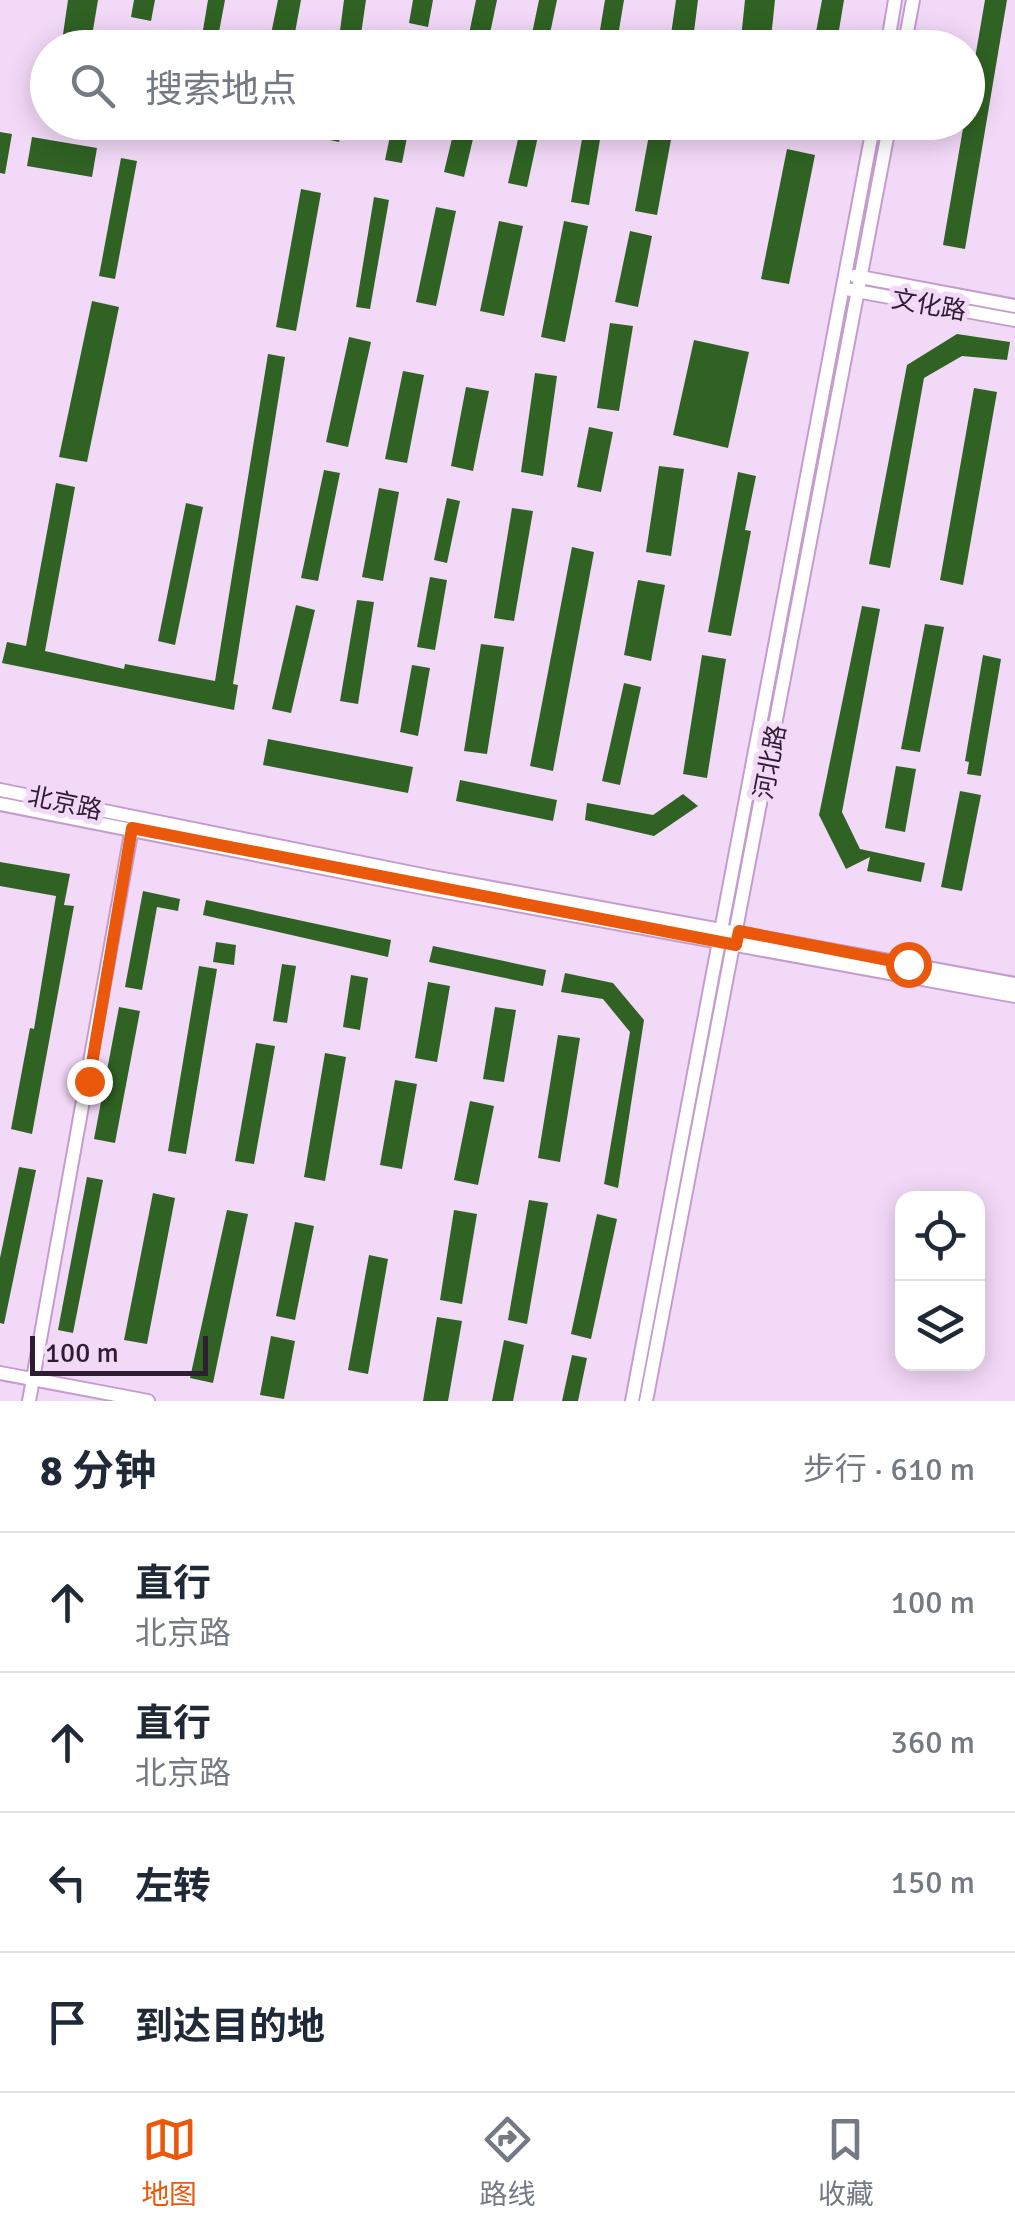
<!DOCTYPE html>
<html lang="zh">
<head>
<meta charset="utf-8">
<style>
  body { margin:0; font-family:Signika,"Noto Sans SC",sans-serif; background:#f6f6f7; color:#1f2937 }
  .controls { position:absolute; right:30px; bottom:30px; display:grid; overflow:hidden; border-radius:20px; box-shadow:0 5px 25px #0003 }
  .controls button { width:90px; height:90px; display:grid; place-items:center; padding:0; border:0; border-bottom:2px solid #e0e1e3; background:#fff; color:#1f2937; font:50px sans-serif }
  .scale { position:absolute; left:30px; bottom:25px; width:178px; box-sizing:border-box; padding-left:10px; border:5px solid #2f1e32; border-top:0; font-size:28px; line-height:35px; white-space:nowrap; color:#2f1e32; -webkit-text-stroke:8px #f3d9f8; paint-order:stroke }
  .stop { position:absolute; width:30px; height:30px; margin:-22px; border:8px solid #ea580c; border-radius:50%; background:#fff }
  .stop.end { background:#ea580c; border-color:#fff; box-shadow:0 2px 10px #0008 }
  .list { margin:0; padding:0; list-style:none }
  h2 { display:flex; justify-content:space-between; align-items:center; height:130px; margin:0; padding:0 40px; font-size:42px }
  h2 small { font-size:32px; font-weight:400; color:#747a83 }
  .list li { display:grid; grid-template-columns:65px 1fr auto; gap:30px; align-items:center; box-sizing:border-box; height:140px; padding:0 40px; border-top:2px solid #e0e1e3 }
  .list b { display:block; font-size:38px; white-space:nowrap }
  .list p { margin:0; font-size:32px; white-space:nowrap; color:#747a83 }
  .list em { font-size:32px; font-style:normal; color:#747a83 }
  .icon { flex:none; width:55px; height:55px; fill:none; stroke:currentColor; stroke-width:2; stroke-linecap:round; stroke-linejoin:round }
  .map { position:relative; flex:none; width:1015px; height:1401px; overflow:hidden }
  .search { position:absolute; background:#fff; box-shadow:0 5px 25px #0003; left:30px; right:30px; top:30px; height:110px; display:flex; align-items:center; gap:25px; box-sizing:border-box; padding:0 35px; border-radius:55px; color:#747a83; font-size:38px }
  .sheet { height:690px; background:#fff }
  nav { display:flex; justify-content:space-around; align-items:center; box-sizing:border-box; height:140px; border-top:2px solid #e0e1e3; background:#fff; font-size:28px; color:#747a83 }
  nav a { display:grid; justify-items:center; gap:5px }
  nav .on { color:#ea580c }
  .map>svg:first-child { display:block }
  .building { fill:#2f6223 }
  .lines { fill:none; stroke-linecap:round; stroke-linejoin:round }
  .minor-casing { stroke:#c59cce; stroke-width:16 }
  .minor { stroke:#fff; stroke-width:12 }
  .route { stroke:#ea580c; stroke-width:12 }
  .labels { text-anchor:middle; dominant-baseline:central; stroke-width:10; stroke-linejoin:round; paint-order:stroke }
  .street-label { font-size:25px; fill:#2f1e32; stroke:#f3d9f8 }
</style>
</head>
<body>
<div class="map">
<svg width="1015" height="1401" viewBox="0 0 1015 1401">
  <rect width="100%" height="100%" fill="#f3d9f8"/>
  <path class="building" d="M 68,0 L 98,0 L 90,48 L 61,48 Z
    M 134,0 L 155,0 L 151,21 L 131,17 Z
    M 208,0 L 225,0 L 216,48 L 200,48 Z
    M 278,0 L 301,0 L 294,38 L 271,34 Z
    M 344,0 L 366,0 L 359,48 L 338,46 Z
    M 413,0 L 433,0 L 428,27 L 409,23 Z
    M 476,0 L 497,0 L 489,38 L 469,34 Z
    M 539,0 L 557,0 L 547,48 L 529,48 Z
    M 605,0 L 624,0 L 616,48 L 597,48 Z
    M 676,0 L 698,0 L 692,48 L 669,48 Z
    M 745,0 L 775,0 L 770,48 L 740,48 Z
    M 822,0 L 844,0 L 836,48 L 813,48 Z
    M 985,0 L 1007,0 L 965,249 L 943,245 Z
    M 319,122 L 344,122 L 339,142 L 316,137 Z
    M 393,122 L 410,122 L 402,163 L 385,160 Z
    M 456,122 L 477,122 L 464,177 L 444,172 Z
    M 522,122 L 541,122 L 527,187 L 508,183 Z
    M 585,122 L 603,122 L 589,205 L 571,202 Z
    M 651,124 L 673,129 L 657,215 L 635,211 Z
    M 0,132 L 12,134 L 5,174 L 0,173 Z
    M 32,137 L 97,148 L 92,177 L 27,166 Z
    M 787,149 L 815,155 L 789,284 L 761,279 Z
    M 121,158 L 137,161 L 115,279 L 99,276 Z
    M 301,189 L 321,193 L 296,331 L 276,327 Z
    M 374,197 L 389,200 L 370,309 L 356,307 Z
    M 436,207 L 456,211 L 436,306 L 416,302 Z
    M 499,221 L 523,226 L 504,316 L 480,311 Z
    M 564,221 L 588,226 L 565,342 L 541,337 Z
    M 630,231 L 652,236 L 638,307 L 615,302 Z
    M 92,301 L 119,307 L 87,462 L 59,457 Z
    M 610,323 L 633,326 L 619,411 L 597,408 Z
    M 957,334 L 1010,342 L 1007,360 L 962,356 L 924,378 L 890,568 L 869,564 L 907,365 Z
    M 349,337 L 371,342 L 348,447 L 326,442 Z
    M 694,340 L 749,352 L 728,448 L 673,435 Z
    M 268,354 L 285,357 L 233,684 L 238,685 L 234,710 L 2,663 L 7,642 L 26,646 L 56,483 L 75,487 L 45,651 L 124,669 L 125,664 L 215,681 Z
    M 403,371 L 424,375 L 407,463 L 385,459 Z
    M 535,373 L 557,376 L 543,476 L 521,472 Z
    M 466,387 L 489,391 L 473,471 L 451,466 Z
    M 974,388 L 997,392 L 963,585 L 940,580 Z
    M 589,427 L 613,432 L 601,492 L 577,487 Z
    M 659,466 L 684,469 L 671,556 L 646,552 Z
    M 324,470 L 340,473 L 318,581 L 301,578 Z
    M 738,472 L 756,476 L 745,530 L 751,531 L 731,636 L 708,632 Z
    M 379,488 L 399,492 L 383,581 L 362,577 Z
    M 447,498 L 460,501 L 447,563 L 434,560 Z
    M 186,503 L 203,507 L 175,645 L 158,641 Z
    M 512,508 L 533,511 L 514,621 L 494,618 Z
    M 572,547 L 594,552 L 553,771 L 530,766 Z
    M 430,577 L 447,580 L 435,650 L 417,647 Z
    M 638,580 L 665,585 L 651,661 L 624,655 Z
    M 357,600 L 374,602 L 358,704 L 340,701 Z
    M 296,605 L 315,610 L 291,713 L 272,709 Z
    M 862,606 L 880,609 L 842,812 L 860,849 L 925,863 L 921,882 L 867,871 L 870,857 L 846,869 L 819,815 Z
    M 925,624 L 944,627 L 920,752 L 901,749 Z
    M 481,644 L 504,647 L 487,754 L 464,751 Z
    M 702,655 L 726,659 L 707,778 L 683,774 Z
    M 983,655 L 1001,659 L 981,776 L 967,774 L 969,762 L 965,761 Z
    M 412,665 L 430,668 L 418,736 L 400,732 Z
    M 624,683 L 641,687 L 620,785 L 602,781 Z
    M 268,739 L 413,767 L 408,793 L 263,765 Z
    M 896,766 L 916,769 L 905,832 L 885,828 Z
    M 460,780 L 557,800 L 553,821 L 456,801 Z
    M 960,791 L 981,795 L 962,891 L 941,887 Z
    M 683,794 L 698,806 L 654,836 L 585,820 L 587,803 L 653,815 Z
    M 0,862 L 70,874 L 64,905 L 74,906 L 32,1134 L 11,1129 L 30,1028 L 34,1029 L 56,896 L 0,886 Z
    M 143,891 L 180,899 L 178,911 L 157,907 L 142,990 L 125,987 Z
    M 206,900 L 391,940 L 388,957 L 203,915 Z
    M 216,942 L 236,945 L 234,965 L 213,962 Z
    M 433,946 L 546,970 L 543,986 L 429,962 Z
    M 282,964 L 296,966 L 287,1023 L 273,1021 Z
    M 199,966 L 217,969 L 186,1154 L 168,1151 Z
    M 565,973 L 613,983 L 644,1020 L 618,1188 L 604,1184 L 630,1032 L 603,999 L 561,992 Z
    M 351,975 L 368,978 L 360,1030 L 343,1027 Z
    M 428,982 L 450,986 L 437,1062 L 415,1058 Z
    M 119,1007 L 140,1011 L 115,1143 L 94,1139 Z
    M 495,1007 L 516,1010 L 504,1082 L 483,1079 Z
    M 558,1035 L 580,1038 L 560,1162 L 538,1158 Z
    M 256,1043 L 275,1046 L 254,1164 L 235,1161 Z
    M 325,1053 L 346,1057 L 325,1181 L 304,1177 Z
    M 395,1080 L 417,1084 L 402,1169 L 380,1165 Z
    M 470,1101 L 494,1106 L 478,1185 L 454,1180 Z
    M 19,1167 L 36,1170 L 4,1324 L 0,1323 L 0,1258 Z
    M 87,1177 L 103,1180 L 73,1333 L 58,1330 Z
    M 153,1193 L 175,1198 L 147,1344 L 124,1340 Z
    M 529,1200 L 548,1203 L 527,1324 L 508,1320 Z
    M 227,1210 L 248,1214 L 213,1383 L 190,1378 Z
    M 454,1210 L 477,1214 L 462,1304 L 440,1300 Z
    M 597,1214 L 617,1219 L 591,1339 L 571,1334 Z
    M 295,1222 L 314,1226 L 295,1320 L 276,1316 Z
    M 369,1255 L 388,1259 L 368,1374 L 348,1370 Z
    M 437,1317 L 462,1321 L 448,1401 L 423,1401 Z
    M 271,1336 L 295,1341 L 284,1399 L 260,1395 Z
    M 504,1340 L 524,1345 L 513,1401 L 492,1401 Z
    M 572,1355 L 587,1358 L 578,1401 L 562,1401 Z"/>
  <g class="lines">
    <defs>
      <path id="minor" d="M 887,48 L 895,0
        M 904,48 L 913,0
        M 855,276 L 1015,306
        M 851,290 L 1015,320
        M 0,790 L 427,876 L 1015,984
        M 0,804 L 424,888 L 1015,996
        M 0,1373 L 148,1401
        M 29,1401 L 132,828
        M 632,1401 L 874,122
        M 646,1401 L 890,122"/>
    </defs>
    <use href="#minor" class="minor-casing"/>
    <use href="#minor" class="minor"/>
  </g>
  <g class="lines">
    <path class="route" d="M 89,1081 L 132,828 L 736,945 L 739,931 L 908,964"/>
  </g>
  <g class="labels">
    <g class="street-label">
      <text transform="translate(929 305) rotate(10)">文化路</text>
      <text transform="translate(770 762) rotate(-79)">河北路</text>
      <text transform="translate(65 803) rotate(12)">北京路</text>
    </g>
  </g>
</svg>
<div class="controls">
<button><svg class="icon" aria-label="locate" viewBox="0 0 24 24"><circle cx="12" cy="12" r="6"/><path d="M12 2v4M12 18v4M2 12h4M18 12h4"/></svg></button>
<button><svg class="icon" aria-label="layers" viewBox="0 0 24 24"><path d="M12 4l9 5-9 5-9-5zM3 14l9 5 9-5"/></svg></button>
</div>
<div class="scale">100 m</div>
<div class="stop" style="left:908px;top:964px"></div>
<div class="stop end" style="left:89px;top:1081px"></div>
<div class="search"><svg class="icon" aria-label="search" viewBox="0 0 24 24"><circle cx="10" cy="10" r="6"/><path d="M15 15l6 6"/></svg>搜索地点</div>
</div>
<section class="sheet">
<h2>8 分钟<small>步行 · 610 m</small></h2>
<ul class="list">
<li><svg class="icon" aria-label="ahead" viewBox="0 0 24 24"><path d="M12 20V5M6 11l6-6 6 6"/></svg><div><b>直行</b><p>北京路</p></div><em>100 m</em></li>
<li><svg class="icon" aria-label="ahead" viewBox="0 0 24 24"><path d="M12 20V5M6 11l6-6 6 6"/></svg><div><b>直行</b><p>北京路</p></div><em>360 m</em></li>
<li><svg class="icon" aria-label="left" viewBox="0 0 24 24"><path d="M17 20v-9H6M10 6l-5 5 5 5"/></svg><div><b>左转</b></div><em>150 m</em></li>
<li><svg class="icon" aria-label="arrive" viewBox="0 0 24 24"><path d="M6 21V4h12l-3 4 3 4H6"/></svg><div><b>到达目的地</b></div></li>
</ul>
</section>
<nav>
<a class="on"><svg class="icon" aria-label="map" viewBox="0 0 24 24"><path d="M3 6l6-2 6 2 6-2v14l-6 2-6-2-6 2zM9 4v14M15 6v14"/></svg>地图</a>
<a><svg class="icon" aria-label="directions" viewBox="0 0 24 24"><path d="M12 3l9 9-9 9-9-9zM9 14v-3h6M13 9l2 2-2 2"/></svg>路线</a>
<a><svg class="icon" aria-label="saved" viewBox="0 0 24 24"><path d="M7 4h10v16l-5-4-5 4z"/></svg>收藏</a>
</nav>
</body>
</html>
